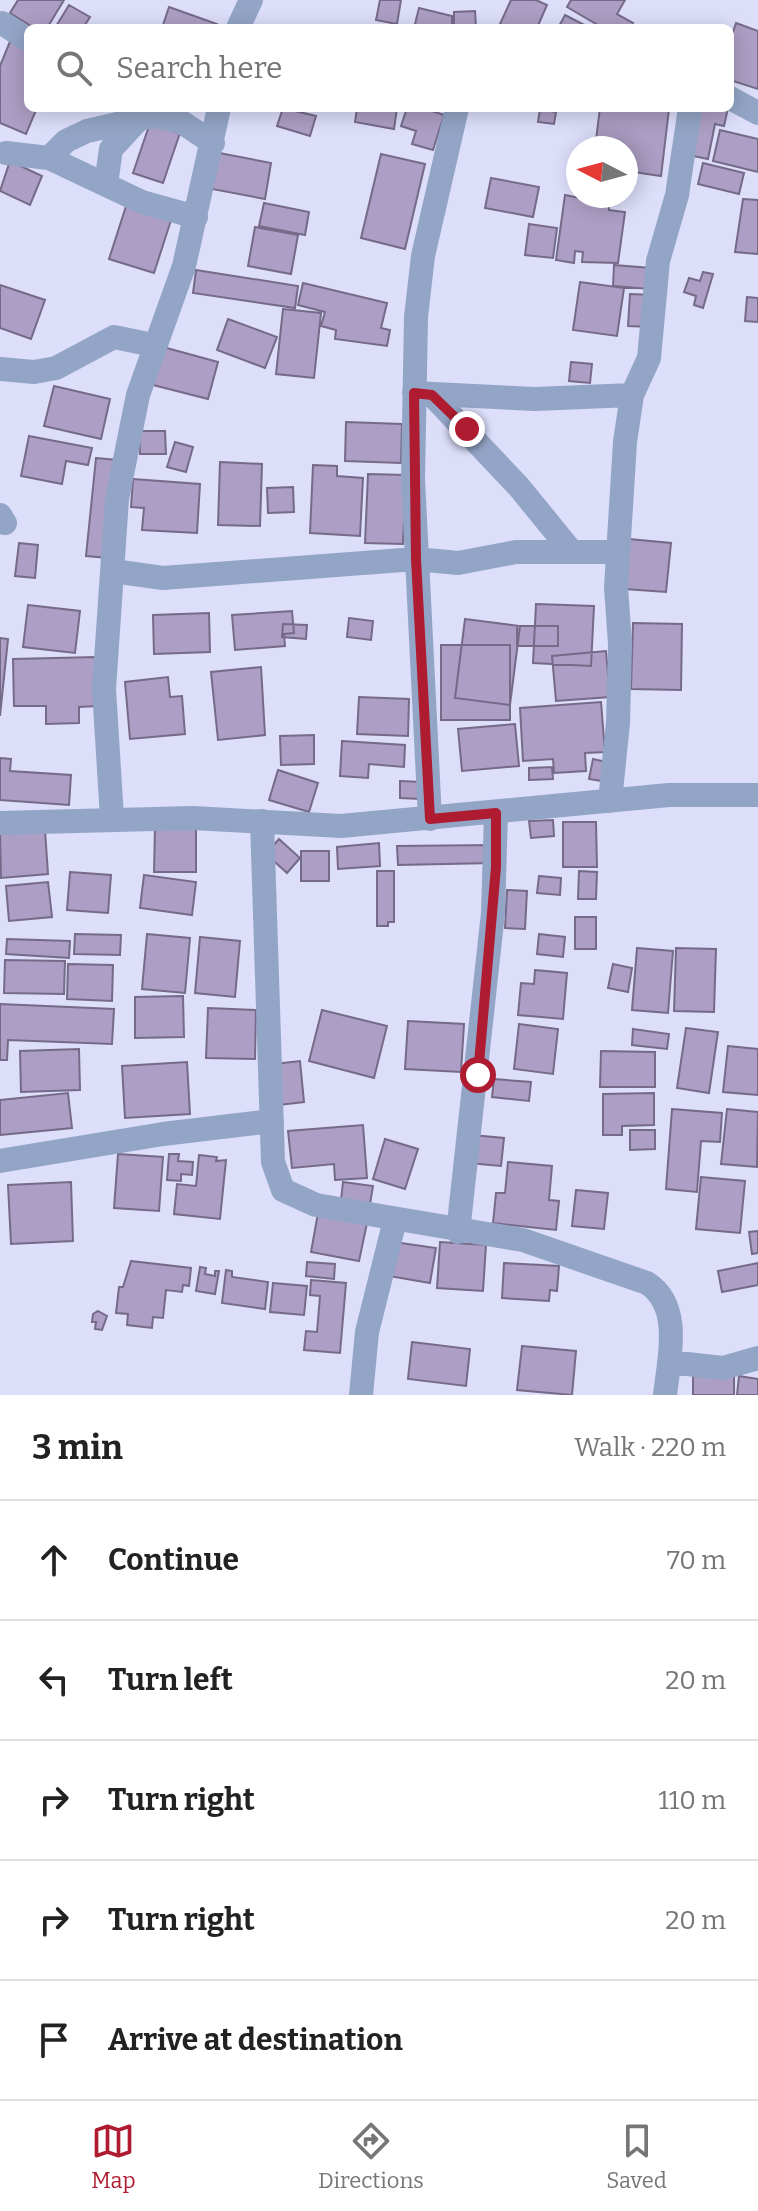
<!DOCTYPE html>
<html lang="en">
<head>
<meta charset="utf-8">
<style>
  body { margin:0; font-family:Bitter,serif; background:#f6f6f6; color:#222 }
  .compass { position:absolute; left:566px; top:136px; width:72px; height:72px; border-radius:50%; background:#fff; box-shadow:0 4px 20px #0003; rotate:276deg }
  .stop { position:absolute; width:24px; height:24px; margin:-18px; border:6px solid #af1b30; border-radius:50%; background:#fff }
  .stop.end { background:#af1b30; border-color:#fff; box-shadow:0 2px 8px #0008 }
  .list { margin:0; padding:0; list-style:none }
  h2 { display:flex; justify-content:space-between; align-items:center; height:104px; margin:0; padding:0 32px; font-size:34px }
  h2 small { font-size:26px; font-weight:400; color:#767676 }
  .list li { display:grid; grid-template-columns:52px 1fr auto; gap:24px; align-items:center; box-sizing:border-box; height:120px; padding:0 32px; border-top:2px solid #e0e0e0 }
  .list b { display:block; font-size:30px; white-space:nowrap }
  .list em { font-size:26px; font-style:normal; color:#767676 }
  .icon { flex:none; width:44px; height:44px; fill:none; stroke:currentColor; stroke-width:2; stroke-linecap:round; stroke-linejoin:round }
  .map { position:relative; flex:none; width:758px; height:1395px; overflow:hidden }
  .search { position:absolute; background:#fff; box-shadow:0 4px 20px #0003; left:24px; right:24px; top:24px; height:88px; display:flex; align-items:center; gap:20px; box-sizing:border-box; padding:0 28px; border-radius:12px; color:#767676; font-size:30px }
  .sheet { height:704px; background:#fff }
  nav { display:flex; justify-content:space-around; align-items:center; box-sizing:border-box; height:112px; border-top:2px solid #e0e0e0; background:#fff; font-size:22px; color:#767676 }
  nav a { display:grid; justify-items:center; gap:4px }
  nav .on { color:#af1b30 }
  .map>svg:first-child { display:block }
  .building { fill:#ac9ec4; stroke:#766a89; stroke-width:2 }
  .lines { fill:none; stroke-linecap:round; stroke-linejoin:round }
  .street { stroke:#93a5c6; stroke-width:24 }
  .route { stroke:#af1b30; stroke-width:10 }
</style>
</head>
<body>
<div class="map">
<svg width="758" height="1395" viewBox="0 0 758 1395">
  <rect width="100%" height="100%" fill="#dcdefa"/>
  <path class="building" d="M 18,0 L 64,0 L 47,28 L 34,28 L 10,13 Z
    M 380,0 L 401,0 L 397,24 L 376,20 Z
    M 511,0 L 536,0 L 547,5 L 537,28 L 509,28 L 500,24 Z
    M 571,0 L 625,0 L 617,14 L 633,23 L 631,28 L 603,28 L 567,7 Z
    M 69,5 L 90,17 L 83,28 L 55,28 Z
    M 169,7 L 217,24 L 215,28 L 162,28 Z
    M 419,8 L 452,16 L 452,28 L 414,28 Z
    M 475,11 L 476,27 L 454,28 L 454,12 Z
    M 565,15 L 590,28 L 558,28 Z
    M 736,23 L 758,31 L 758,89 L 730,80 L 730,41 Z
    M 11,39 L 28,46 L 28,108 L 37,108 L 26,134 L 0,123 L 0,66 Z
    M 283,108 L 316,116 L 310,136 L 277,126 Z
    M 357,108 L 397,108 L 394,129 L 355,122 Z
    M 407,108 L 423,108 L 444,115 L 433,150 L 412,144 L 416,131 L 401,126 Z
    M 600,108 L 669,109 L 661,176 L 626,171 L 626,148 L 595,148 Z
    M 698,108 L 728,108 L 724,126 L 715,124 L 708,159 L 688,155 Z
    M 540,109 L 556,112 L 554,124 L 538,122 Z
    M 150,123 L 180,133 L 163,183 L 133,173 Z
    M 720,130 L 758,139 L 758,172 L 713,161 Z
    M 214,152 L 271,163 L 265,199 L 207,188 Z
    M 381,154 L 425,164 L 405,249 L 361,238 Z
    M 10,161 L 42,176 L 30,205 L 0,191 Z
    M 703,163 L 744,173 L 739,194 L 698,184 Z
    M 491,178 L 539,187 L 533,217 L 485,208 Z
    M 565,195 L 609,204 L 609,210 L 625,212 L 618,263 L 582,262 L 583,252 L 575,251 L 574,263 L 556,260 Z
    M 743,199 L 758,200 L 758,254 L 735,252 Z
    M 128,200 L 173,214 L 154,273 L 109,259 Z
    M 264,203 L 309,212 L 305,235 L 259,226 Z
    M 529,224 L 557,228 L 553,258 L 525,255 Z
    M 255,227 L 298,235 L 291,274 L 248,266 Z
    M 614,265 L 651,268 L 650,289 L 613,286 Z
    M 196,270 L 298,286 L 295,308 L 193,293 Z
    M 703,272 L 713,274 L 703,308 L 694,305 L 696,296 L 684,292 L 689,278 L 700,281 Z
    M 580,282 L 624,288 L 617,336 L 573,330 Z
    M 303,283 L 387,303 L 381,328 L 390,330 L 387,346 L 335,339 L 336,330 L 321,326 L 325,312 L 298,305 Z
    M 0,285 L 45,300 L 31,339 L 0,328 Z
    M 630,294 L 652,295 L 651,327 L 628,326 Z
    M 747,297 L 758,298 L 758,322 L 745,321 Z
    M 283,309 L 321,313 L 314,378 L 276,374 Z
    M 228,319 L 277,337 L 265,368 L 217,350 Z
    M 163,347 L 218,362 L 208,399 L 153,385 Z
    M 571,362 L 592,364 L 590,383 L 569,381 Z
    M 54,386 L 110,399 L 101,439 L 44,426 Z
    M 346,422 L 402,424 L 401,463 L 345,461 Z
    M 139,431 L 165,431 L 166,454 L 140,454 Z
    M 29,436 L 92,448 L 88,465 L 66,461 L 62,484 L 21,476 Z
    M 175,442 L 193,447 L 186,472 L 167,467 Z
    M 96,458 L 117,460 L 108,558 L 86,556 Z
    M 220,462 L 262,464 L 260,526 L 218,525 Z
    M 313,465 L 337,466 L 337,476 L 363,478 L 360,536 L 310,533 Z
    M 368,474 L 406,475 L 403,544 L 365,543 Z
    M 133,479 L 200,484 L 197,533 L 142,530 L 144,508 L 131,507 Z
    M 293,487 L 294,512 L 268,513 L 267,488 Z
    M 629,539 L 671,543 L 666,592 L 625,589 Z
    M 19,543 L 38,545 L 35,578 L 15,576 Z
    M 536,604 L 594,606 L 591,666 L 533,663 Z
    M 28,605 L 80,611 L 75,653 L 23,647 Z
    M 292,611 L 294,633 L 284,634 L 285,646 L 235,650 L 232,615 Z
    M 209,613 L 210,652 L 154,654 L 153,615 Z
    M 349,618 L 373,621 L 371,640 L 347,637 Z
    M 465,619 L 520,626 L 510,705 L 455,698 Z
    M 633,623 L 682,624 L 681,690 L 631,689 Z
    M 283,624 L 307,625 L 306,639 L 282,637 Z
    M 517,626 L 558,626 L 558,646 L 517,646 Z
    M 0,638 L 8,639 L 0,716 Z
    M 441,645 L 510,645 L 510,720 L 441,720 Z
    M 606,651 L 610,697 L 556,701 L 552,656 Z
    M 96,657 L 97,706 L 79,707 L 79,723 L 46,724 L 46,706 L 14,706 L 13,659 Z
    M 261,667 L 265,735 L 218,740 L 211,672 Z
    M 168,677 L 170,697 L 182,696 L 185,734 L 130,739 L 125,682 Z
    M 359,697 L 409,699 L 408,736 L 357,734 Z
    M 601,702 L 605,752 L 585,753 L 586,771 L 554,773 L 553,759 L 523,761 L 520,708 Z
    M 515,724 L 519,766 L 462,771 L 458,729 Z
    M 314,735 L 314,764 L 281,765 L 280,736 Z
    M 342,741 L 405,745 L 404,767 L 369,764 L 368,778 L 340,776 Z
    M 0,758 L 11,759 L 10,771 L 71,775 L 69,805 L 0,800 Z
    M 593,759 L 611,763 L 608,782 L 589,779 Z
    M 552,767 L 553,779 L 529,780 L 529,768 Z
    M 278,770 L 318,783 L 309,812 L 269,800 Z
    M 400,781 L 422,782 L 421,799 L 400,798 Z
    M 553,820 L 554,836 L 531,838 L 529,821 Z
    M 563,822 L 596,822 L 597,867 L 563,867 Z
    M 155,827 L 196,828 L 196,872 L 154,872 Z
    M 45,830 L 48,874 L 1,878 L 0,834 Z
    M 279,839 L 300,858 L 287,873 L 266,854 Z
    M 379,843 L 380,866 L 338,869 L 337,847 Z
    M 493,845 L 493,863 L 398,865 L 397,846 Z
    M 301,851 L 329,851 L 329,881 L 301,881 Z
    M 377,871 L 394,871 L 394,922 L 388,922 L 388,926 L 377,926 Z
    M 579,871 L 597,872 L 596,899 L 578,899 Z
    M 70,872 L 111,875 L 108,913 L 67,910 Z
    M 144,875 L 196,882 L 192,915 L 140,908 Z
    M 539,876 L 561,878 L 560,895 L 537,893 Z
    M 48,882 L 52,917 L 9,921 L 6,886 Z
    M 507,890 L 527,891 L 525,929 L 505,928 Z
    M 575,917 L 596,917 L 596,949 L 575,949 Z
    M 75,934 L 121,935 L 120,955 L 74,954 Z
    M 147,934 L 190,938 L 185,993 L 142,989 Z
    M 539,934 L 565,937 L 563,957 L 537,954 Z
    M 200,937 L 240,941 L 235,997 L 195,993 Z
    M 7,939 L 70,941 L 69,958 L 6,954 Z
    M 637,948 L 673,951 L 668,1013 L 632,1010 Z
    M 676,948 L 716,949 L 714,1012 L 674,1011 Z
    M 5,960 L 65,961 L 64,994 L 4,993 Z
    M 68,964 L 113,965 L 112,1001 L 67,999 Z
    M 613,964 L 632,968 L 628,992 L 608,988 Z
    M 535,970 L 567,973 L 563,1019 L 518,1015 L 521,983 L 534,984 Z
    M 183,996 L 184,1037 L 135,1038 L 135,997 Z
    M 0,1004 L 114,1009 L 112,1044 L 8,1040 L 7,1060 L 0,1060 Z
    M 208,1008 L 256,1010 L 255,1059 L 206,1058 Z
    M 322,1010 L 387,1026 L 374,1078 L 309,1061 Z
    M 408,1021 L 464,1024 L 461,1072 L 405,1069 Z
    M 519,1024 L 558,1029 L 553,1074 L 514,1069 Z
    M 686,1028 L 718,1032 L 709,1093 L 677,1088 Z
    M 633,1029 L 669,1034 L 667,1049 L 632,1045 Z
    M 728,1046 L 758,1049 L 758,1095 L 723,1092 Z
    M 79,1049 L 80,1090 L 21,1092 L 20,1051 Z
    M 601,1051 L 655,1052 L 655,1087 L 600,1087 Z
    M 300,1061 L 304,1102 L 279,1105 L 275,1064 Z
    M 187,1062 L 190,1114 L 125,1118 L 122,1066 Z
    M 494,1079 L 531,1082 L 529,1101 L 492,1097 Z
    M 68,1093 L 72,1128 L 0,1135 L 0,1100 Z
    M 654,1093 L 654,1125 L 622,1126 L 622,1135 L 603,1135 L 603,1094 Z
    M 672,1109 L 722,1113 L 720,1142 L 701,1141 L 697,1192 L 666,1189 Z
    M 727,1109 L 758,1112 L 757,1167 L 721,1164 Z
    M 363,1125 L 367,1178 L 335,1180 L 334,1164 L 292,1168 L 288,1131 Z
    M 630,1130 L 655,1130 L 655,1149 L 630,1150 Z
    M 472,1135 L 504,1138 L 501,1166 L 469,1163 Z
    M 385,1139 L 418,1149 L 405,1189 L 373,1179 Z
    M 118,1154 L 163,1157 L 159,1211 L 114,1208 Z
    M 169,1154 L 179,1154 L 178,1161 L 193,1162 L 192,1175 L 181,1174 L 181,1181 L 167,1180 Z
    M 199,1155 L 217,1157 L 216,1161 L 226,1160 L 220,1219 L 174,1214 L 177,1184 L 196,1186 Z
    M 508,1162 L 552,1166 L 549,1200 L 559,1201 L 556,1230 L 493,1223 L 496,1193 L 505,1193 Z
    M 701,1177 L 745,1181 L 740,1233 L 696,1229 Z
    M 71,1182 L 73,1241 L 11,1244 L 8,1185 Z
    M 343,1182 L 373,1186 L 370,1204 L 341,1200 Z
    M 576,1190 L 608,1193 L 604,1229 L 572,1226 Z
    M 318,1213 L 367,1223 L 359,1261 L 311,1252 Z
    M 758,1231 L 758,1253 L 752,1254 L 749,1232 Z
    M 394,1242 L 436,1248 L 430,1283 L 389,1276 Z
    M 440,1242 L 486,1245 L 483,1291 L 437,1288 Z
    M 131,1261 L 191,1268 L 189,1286 L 183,1285 L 182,1292 L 166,1290 L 163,1318 L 153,1317 L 152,1328 L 127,1325 L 128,1314 L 116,1313 L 119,1287 L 123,1287 Z
    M 307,1262 L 335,1264 L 334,1279 L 306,1276 Z
    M 504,1263 L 559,1266 L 557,1291 L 550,1290 L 549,1301 L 502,1298 Z
    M 758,1263 L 758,1285 L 722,1292 L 718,1271 Z
    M 200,1267 L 206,1268 L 205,1274 L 215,1276 L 215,1271 L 219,1271 L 215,1294 L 196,1291 Z
    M 226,1270 L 232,1271 L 232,1277 L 268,1282 L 265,1309 L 222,1303 Z
    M 311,1280 L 346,1283 L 340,1353 L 304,1350 L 306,1331 L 317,1332 L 320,1296 L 310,1295 Z
    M 273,1283 L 307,1286 L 304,1315 L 270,1312 Z
    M 98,1311 L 107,1316 L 102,1330 L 95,1329 L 96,1322 L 92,1322 L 93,1314 Z
    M 412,1342 L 470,1349 L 466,1386 L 408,1379 Z
    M 522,1346 L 576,1351 L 572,1395 L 517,1390 Z
    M 693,1370 L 734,1371 L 734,1395 L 693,1395 Z
    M 739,1376 L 758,1379 L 758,1395 L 737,1395 Z"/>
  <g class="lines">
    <path class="street" d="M 2,23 L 28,40
      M 238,28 L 251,0
      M 730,98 L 758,113
      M 6,153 L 49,158 L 142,202 L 196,217
      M 49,158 L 66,141 L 87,131 L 152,116 L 180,121 L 213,143
      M 106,184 L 111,149 L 137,121
      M 0,369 L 34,372 L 56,368 L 114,337 L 153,345
      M 414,393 L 535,399 L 632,395
      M 432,395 L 519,487 L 572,552
      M 0,515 L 5,523
      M 113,571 L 163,578 L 416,559 L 458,563 L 516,552 L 618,552
      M 610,801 L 618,723 L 620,644 L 616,587 L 625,442 L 632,395 L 649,358 L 658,261 L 677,195 L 690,108
      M 112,818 L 104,689 L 117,499 L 138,395 L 184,266 L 219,108
      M 430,819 L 413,479 L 416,317 L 423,256 L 457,108
      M 262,821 L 273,1162 L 283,1190 L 316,1205 L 523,1240 L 647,1283 C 683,1306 669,1359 665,1395
      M 0,823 L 193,818 L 341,826 L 669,795 L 758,795
      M 0,1161 L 163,1134 L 272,1121
      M 458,1232 L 493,913 L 496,813
      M 669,1362 L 723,1368 L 758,1358
      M 361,1395 L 367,1332 L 395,1220"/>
  </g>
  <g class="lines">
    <path class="route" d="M 467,429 L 432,395 L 414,393 L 416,559 L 430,819 L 496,813 L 496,867 L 478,1075"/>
  </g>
</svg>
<svg class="compass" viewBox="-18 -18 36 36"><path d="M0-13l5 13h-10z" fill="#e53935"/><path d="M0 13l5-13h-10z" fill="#767676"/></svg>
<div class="stop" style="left:478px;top:1075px"></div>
<div class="stop end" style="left:467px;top:429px"></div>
<div class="search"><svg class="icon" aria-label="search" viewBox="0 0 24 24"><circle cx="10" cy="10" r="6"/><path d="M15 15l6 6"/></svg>Search here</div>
</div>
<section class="sheet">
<h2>3 min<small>Walk · 220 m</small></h2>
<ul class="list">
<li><svg class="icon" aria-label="ahead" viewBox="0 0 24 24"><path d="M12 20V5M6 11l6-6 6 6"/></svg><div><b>Continue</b></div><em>70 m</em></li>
<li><svg class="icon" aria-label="left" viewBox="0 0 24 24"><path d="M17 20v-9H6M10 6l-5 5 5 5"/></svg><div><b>Turn left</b></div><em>20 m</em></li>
<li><svg class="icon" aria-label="right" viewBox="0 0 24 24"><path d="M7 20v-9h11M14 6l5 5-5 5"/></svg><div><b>Turn right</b></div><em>110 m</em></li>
<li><svg class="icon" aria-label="right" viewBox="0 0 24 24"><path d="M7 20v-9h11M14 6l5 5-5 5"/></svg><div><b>Turn right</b></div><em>20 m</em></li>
<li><svg class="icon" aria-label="arrive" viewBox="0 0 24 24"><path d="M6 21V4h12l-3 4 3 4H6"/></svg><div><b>Arrive at destination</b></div></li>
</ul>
</section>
<nav>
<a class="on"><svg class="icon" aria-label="map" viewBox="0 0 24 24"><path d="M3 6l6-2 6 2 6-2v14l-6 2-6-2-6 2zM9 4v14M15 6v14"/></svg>Map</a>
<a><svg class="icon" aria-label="directions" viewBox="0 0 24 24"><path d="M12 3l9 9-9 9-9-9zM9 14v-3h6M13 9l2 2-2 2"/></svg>Directions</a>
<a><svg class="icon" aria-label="saved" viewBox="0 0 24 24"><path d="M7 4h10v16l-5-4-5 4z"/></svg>Saved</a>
</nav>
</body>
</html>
